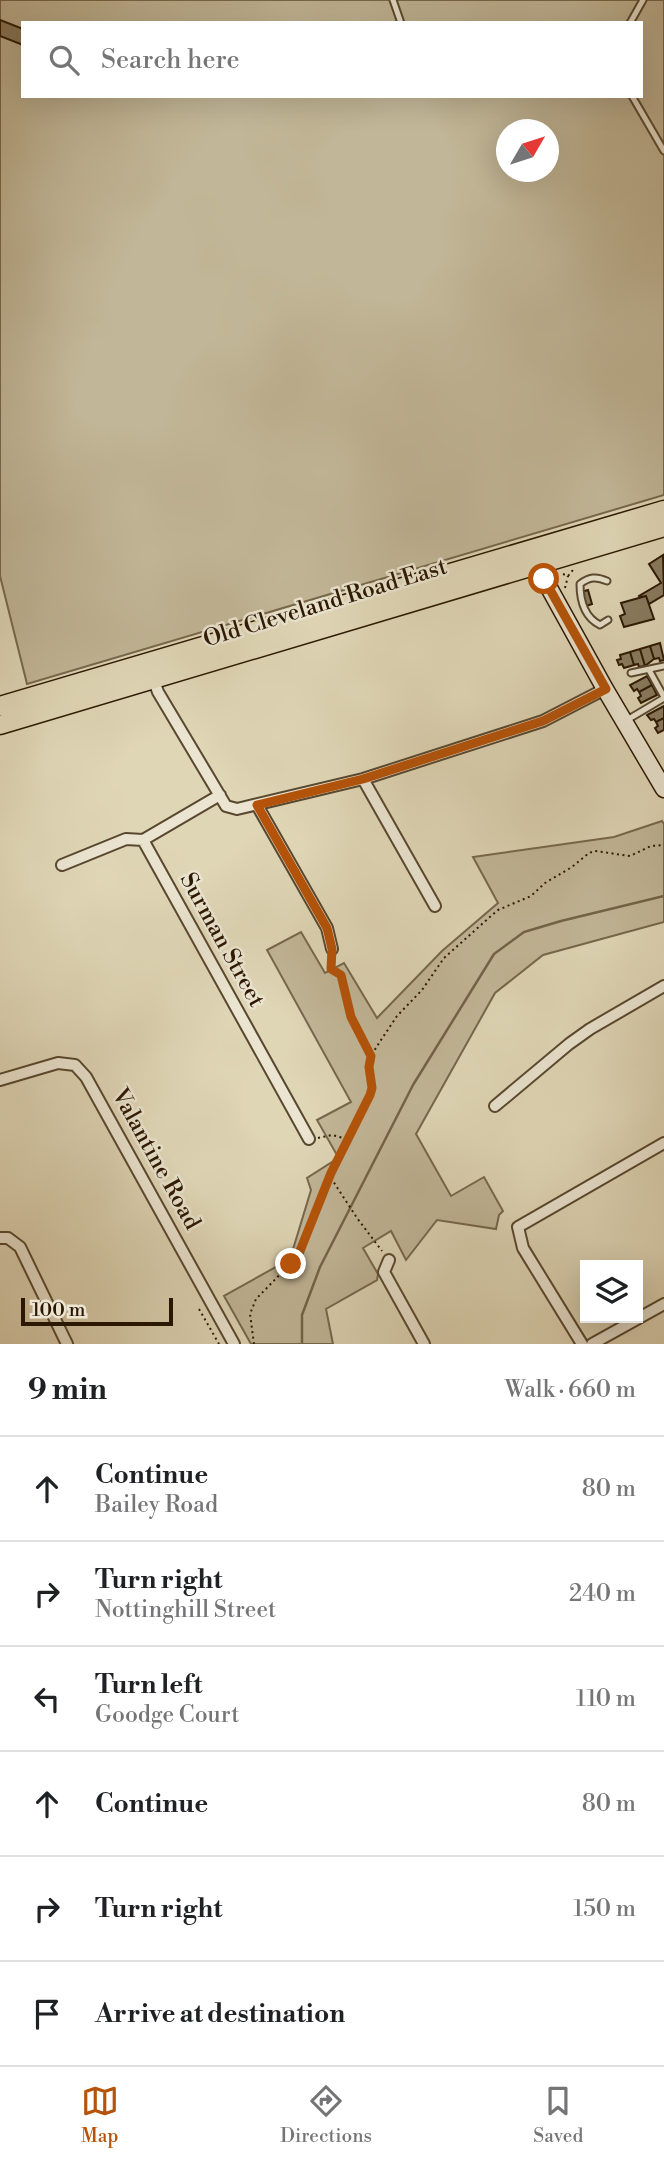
<!DOCTYPE html>
<html lang="en">
<head>
<meta charset="utf-8">
<style>
  body { margin:0; font-family:"Libre Bodoni",serif; background:#f2f2f2; color:#202124 }
  .controls { position:absolute; right:21px; bottom:21px; display:grid; overflow:hidden; border-radius:0px; box-shadow:0 7px 28px #0002 }
  .controls button { width:63px; height:63px; display:grid; place-items:center; padding:0; border:0; border-bottom:2px solid #e0e0e0; background:#fff; color:#202124; font:35px sans-serif }
  .compass { position:absolute; left:496px; top:119px; width:63px; height:63px; border-radius:50%; background:#fff; box-shadow:0 7px 28px #0002; rotate:51deg }
  .scale { position:absolute; left:21px; bottom:18px; width:152px; box-sizing:border-box; padding-left:7px; border:4px solid #2c1802; border-top:0; font-size:19px; line-height:24px; white-space:nowrap; color:#2c1802; -webkit-text-stroke:5px #eae4d0; paint-order:stroke }
  .stop { position:absolute; width:21px; height:21px; margin:-16px; border:5px solid #b45309; border-radius:50%; background:#fff }
  .stop.end { background:#b45309; border-color:#fff; box-shadow:0 2px 7px #0008 }
  .list { margin:0; padding:0; list-style:none }
  h2 { display:flex; justify-content:space-between; align-items:center; height:91px; margin:0; padding:0 28px; font-size:30px }
  h2 small { font-size:23px; font-weight:400; color:#757577 }
  .list li { display:grid; grid-template-columns:46px 1fr auto; gap:21px; align-items:center; box-sizing:border-box; height:105px; padding:0 28px; border-top:2px solid #e0e0e0 }
  .list b { display:block; font-size:26px; white-space:nowrap }
  .list p { margin:0; font-size:23px; white-space:nowrap; color:#757577 }
  .list em { font-size:23px; font-style:normal; color:#757577 }
  .icon { flex:none; width:38px; height:38px; fill:none; stroke:currentColor; stroke-width:2; stroke-linecap:round; stroke-linejoin:round }
  .map { position:relative; flex:none; width:664px; height:1344px; overflow:hidden }
  .search { position:absolute; background:#fff; box-shadow:0 7px 28px #0002; left:21px; right:21px; top:21px; height:77px; display:flex; align-items:center; gap:18px; box-sizing:border-box; padding:0 24px; border-radius:0px; color:#757577; font-size:26px }
  .sheet { height:721px; background:#fff }
  nav { display:flex; justify-content:space-around; align-items:center; box-sizing:border-box; height:98px; border-top:2px solid #e0e0e0; background:#fff; font-size:19px; color:#757577 }
  nav a { display:grid; justify-items:center; gap:4px }
  nav .on { color:#b45309 }
  .map>svg:first-child { display:block }
  .green { fill:#c1b697; stroke:#76674c; stroke-width:2; fill-rule:evenodd }
  .lines { fill:none; stroke-linecap:round; stroke-linejoin:round }
  .stream { stroke:#736349; stroke-width:2.5 }
  .building { fill:#897b60; stroke:#2c1802; stroke-width:2 }
  .lane-casing { stroke:#59482f; stroke-width:9 }
  .street-casing { stroke:#59482f; stroke-width:14 }
  .secondary-casing { stroke:#2c1802; stroke-width:19 }
  .primary-casing { stroke:#2c1802; stroke-width:21 }
  .path { stroke:#2c1802; stroke-width:2; stroke-dasharray:2 3.5; stroke-linecap:butt }
  .lane { stroke:#eae4d0; stroke-width:5 }
  .street { stroke:#eae4d0; stroke-width:10 }
  .secondary { stroke:#eae4d0; stroke-width:16 }
  .primary { stroke:#dfd6b6; stroke-width:18 }
  .route { stroke:#b45309; stroke-width:9 }
  .labels { text-anchor:middle; dominant-baseline:central; stroke-width:5; stroke-linejoin:round; paint-order:stroke }
  .street-label { font-size:23px; fill:#2c1802; stroke:#eae4d0 }
</style>
</head>
<body>
<div class="map">
<svg width="664" height="1344" viewBox="0 0 664 1344">
  <rect width="100%" height="100%" fill="#dfd6b6"/>
  <filter id="stains"><feTurbulence type="fractalNoise" baseFrequency=".00286" numOctaves="4"/><feColorMatrix values="0 0 0 0 .2 0 0 0 0 .09 0 0 0 0 .02 0 0 0 .5 -.17"/></filter>
  <radialGradient id="worn" r=".72"><stop offset=".6" stop-color="#630" stop-opacity="0"/><stop offset="1" stop-color="#630" stop-opacity=".3"/></radialGradient>
  <path class="green" d="M 0,0 L 664,0 L 664,495 L 27,684 L 0,576 ZM 23,23 L 641,23 L 641,96 L 23,96 ZM 506,130 L 548,130 L 548,172 L 506,172 Z
    M 662,821 L 664,824 L 664,922 L 543,955 L 495,993 L 416,1134 L 451,1196 L 484,1177 L 503,1211 L 499,1215 L 496,1229 L 437,1220 L 406,1260 L 391,1231 L 363,1248 L 378,1274 L 377,1280 L 326,1309 L 333,1344 L 251,1344 L 224,1296 L 290,1259 L 311,1190 L 307,1178 L 335,1160 L 337,1155 L 317,1120 L 351,1102 L 267,950 L 301,932 L 325,973 L 344,963 L 377,1018 L 442,951 L 498,903 L 473,857 L 614,837 Z"/>
  <g class="lines">
    <path class="stream" d="M 302,1344 L 302,1315 L 320,1267 L 413,1085 L 494,954 L 524,932 L 561,921 L 664,896"/>
  </g>
  <path class="building" d="M 0,20 L 23,29 L 23,45 L 0,36 Z
    M 663,555 L 664,595 L 649,604 L 646,596 L 640,597 L 639,596 L 661,583 L 649,564 Z
    M 588,590 L 592,604 L 586,606 L 581,592 Z
    M 646,596 L 654,619 L 624,627 L 620,616 L 625,614 L 621,603 Z
    M 660,643 L 664,660 L 660,661 L 659,658 L 654,659 L 650,646 Z
    M 650,646 L 654,659 L 645,666 L 640,649 Z
    M 640,649 L 645,666 L 639,667 L 638,664 L 634,665 L 630,652 Z
    M 630,652 L 634,665 L 624,668 L 622,664 L 619,665 L 617,660 L 621,659 L 620,655 Z
    M 647,676 L 652,685 L 639,692 L 637,689 L 634,691 L 630,685 Z
    M 652,685 L 657,695 L 641,703 L 638,698 L 641,696 L 639,692 Z
    M 664,706 L 664,718 L 656,722 L 654,719 L 651,720 L 647,715 Z
    M 664,718 L 664,730 L 658,733 L 655,728 L 658,726 L 656,722 Z"/>
  <g class="lines">
    <defs>
      <path id="lane" d="M 393,0 L 401,23
        M 630,23 L 643,0
        M 632,96 L 664,151
        M 607,581 C 596,576 589,577 580,584 C 580,601 584,617 600,625 L 608,620
        M 649,670 L 664,697
        M 631,673 L 664,666
        M 627,720 L 664,698"/>
      <path id="street" d="M 152,675 L 158,692 L 226,806 L 237,809 L 363,779 L 543,721 L 605,689
        M 363,779 L 435,906
        M 220,795 L 143,840 L 309,1139
        M 257,805 L 327,928 L 332,949
        M 62,865 L 126,839 L 143,840
        M 0,1080 L 58,1063 L 75,1065 L 86,1077 L 234,1344
        M 495,1106 L 569,1044 L 590,1029 L 664,986
        M 0,1238 L 8,1238 L 20,1247 L 67,1344
        M 389,1260 L 384,1272 L 424,1344
        M 582,1344 L 523,1248 L 518,1227 L 664,1143
        M 592,1344 L 664,1304"/>
      <path id="secondary" d="M 532,557 L 605,689 L 664,789"/>
      <path id="primary" d="M 0,706 L 664,510
        M 0,725 L 664,527"/>
    </defs>
    <use href="#lane" class="lane-casing"/>
    <use href="#street" class="street-casing"/>
    <use href="#secondary" class="secondary-casing"/>
    <use href="#primary" class="primary-casing"/>
    <path class="path" d="M 563,574 L 568,576 L 573,570
      M 565,588 L 568,576
      M 332,960 L 331,969 L 341,975 L 351,1017 L 371,1055
      M 318,1138 L 332,1135 L 347,1139
      M 331,1178 L 357,1218 L 382,1251
      M 199,1309 L 219,1344
      M 254,1344 L 250,1314 L 256,1299 L 298,1256 L 331,1173 L 370,1095 L 372,1088 L 369,1067 L 371,1056 L 379,1043 L 397,1016 L 422,990 L 444,958 L 491,916 L 498,910 L 531,896 L 545,883 L 572,867 L 589,853 L 595,851 L 630,856 L 651,846 L 664,845"/>
    <use href="#lane" class="lane"/>
    <use href="#street" class="street"/>
    <use href="#secondary" class="secondary"/>
    <use href="#primary" class="primary"/>
  </g>
  <g class="lines">
    <path class="route" d="M 291,1264 L 298,1256 L 331,1173 L 370,1095 L 372,1088 L 369,1067 L 371,1056 L 351,1017 L 341,975 L 331,969 L 332,949 L 327,928 L 257,805 L 363,779 L 543,721 L 606,689 L 544,579"/>
  </g>
  <g class="labels">
    <g class="street-label">
      <text transform="translate(325 603) rotate(-17)">Old Cleveland Road East</text>
      <text transform="translate(222 940) rotate(61)">Surman Street</text>
      <text transform="translate(156 1159) rotate(61)">Valantine Road</text>
    </g>
  </g>
  <rect width="100%" height="100%" filter="url(#stains)"/>
  <rect width="100%" height="100%" fill="url(#worn)"/>
</svg>
<div class="controls">
<button><svg class="icon" aria-label="layers" viewBox="0 0 24 24"><path d="M12 4l9 5-9 5-9-5zM3 14l9 5 9-5"/></svg></button>
</div>
<svg class="compass" viewBox="-18 -18 36 36"><path d="M0-13l5 13h-10z" fill="#e53935"/><path d="M0 13l5-13h-10z" fill="#757577"/></svg>
<div class="scale">100 m</div>
<div class="stop" style="left:544px;top:579px"></div>
<div class="stop end" style="left:291px;top:1264px"></div>
<div class="search"><svg class="icon" aria-label="search" viewBox="0 0 24 24"><circle cx="10" cy="10" r="6"/><path d="M15 15l6 6"/></svg>Search here</div>
</div>
<section class="sheet">
<h2>9 min<small>Walk · 660 m</small></h2>
<ul class="list">
<li><svg class="icon" aria-label="ahead" viewBox="0 0 24 24"><path d="M12 20V5M6 11l6-6 6 6"/></svg><div><b>Continue</b><p>Bailey Road</p></div><em>80 m</em></li>
<li><svg class="icon" aria-label="right" viewBox="0 0 24 24"><path d="M7 20v-9h11M14 6l5 5-5 5"/></svg><div><b>Turn right</b><p>Nottinghill Street</p></div><em>240 m</em></li>
<li><svg class="icon" aria-label="left" viewBox="0 0 24 24"><path d="M17 20v-9H6M10 6l-5 5 5 5"/></svg><div><b>Turn left</b><p>Goodge Court</p></div><em>110 m</em></li>
<li><svg class="icon" aria-label="ahead" viewBox="0 0 24 24"><path d="M12 20V5M6 11l6-6 6 6"/></svg><div><b>Continue</b></div><em>80 m</em></li>
<li><svg class="icon" aria-label="right" viewBox="0 0 24 24"><path d="M7 20v-9h11M14 6l5 5-5 5"/></svg><div><b>Turn right</b></div><em>150 m</em></li>
<li><svg class="icon" aria-label="arrive" viewBox="0 0 24 24"><path d="M6 21V4h12l-3 4 3 4H6"/></svg><div><b>Arrive at destination</b></div></li>
</ul>
</section>
<nav>
<a class="on"><svg class="icon" aria-label="map" viewBox="0 0 24 24"><path d="M3 6l6-2 6 2 6-2v14l-6 2-6-2-6 2zM9 4v14M15 6v14"/></svg>Map</a>
<a><svg class="icon" aria-label="directions" viewBox="0 0 24 24"><path d="M12 3l9 9-9 9-9-9zM9 14v-3h6M13 9l2 2-2 2"/></svg>Directions</a>
<a><svg class="icon" aria-label="saved" viewBox="0 0 24 24"><path d="M7 4h10v16l-5-4-5 4z"/></svg>Saved</a>
</nav>
</body>
</html>
